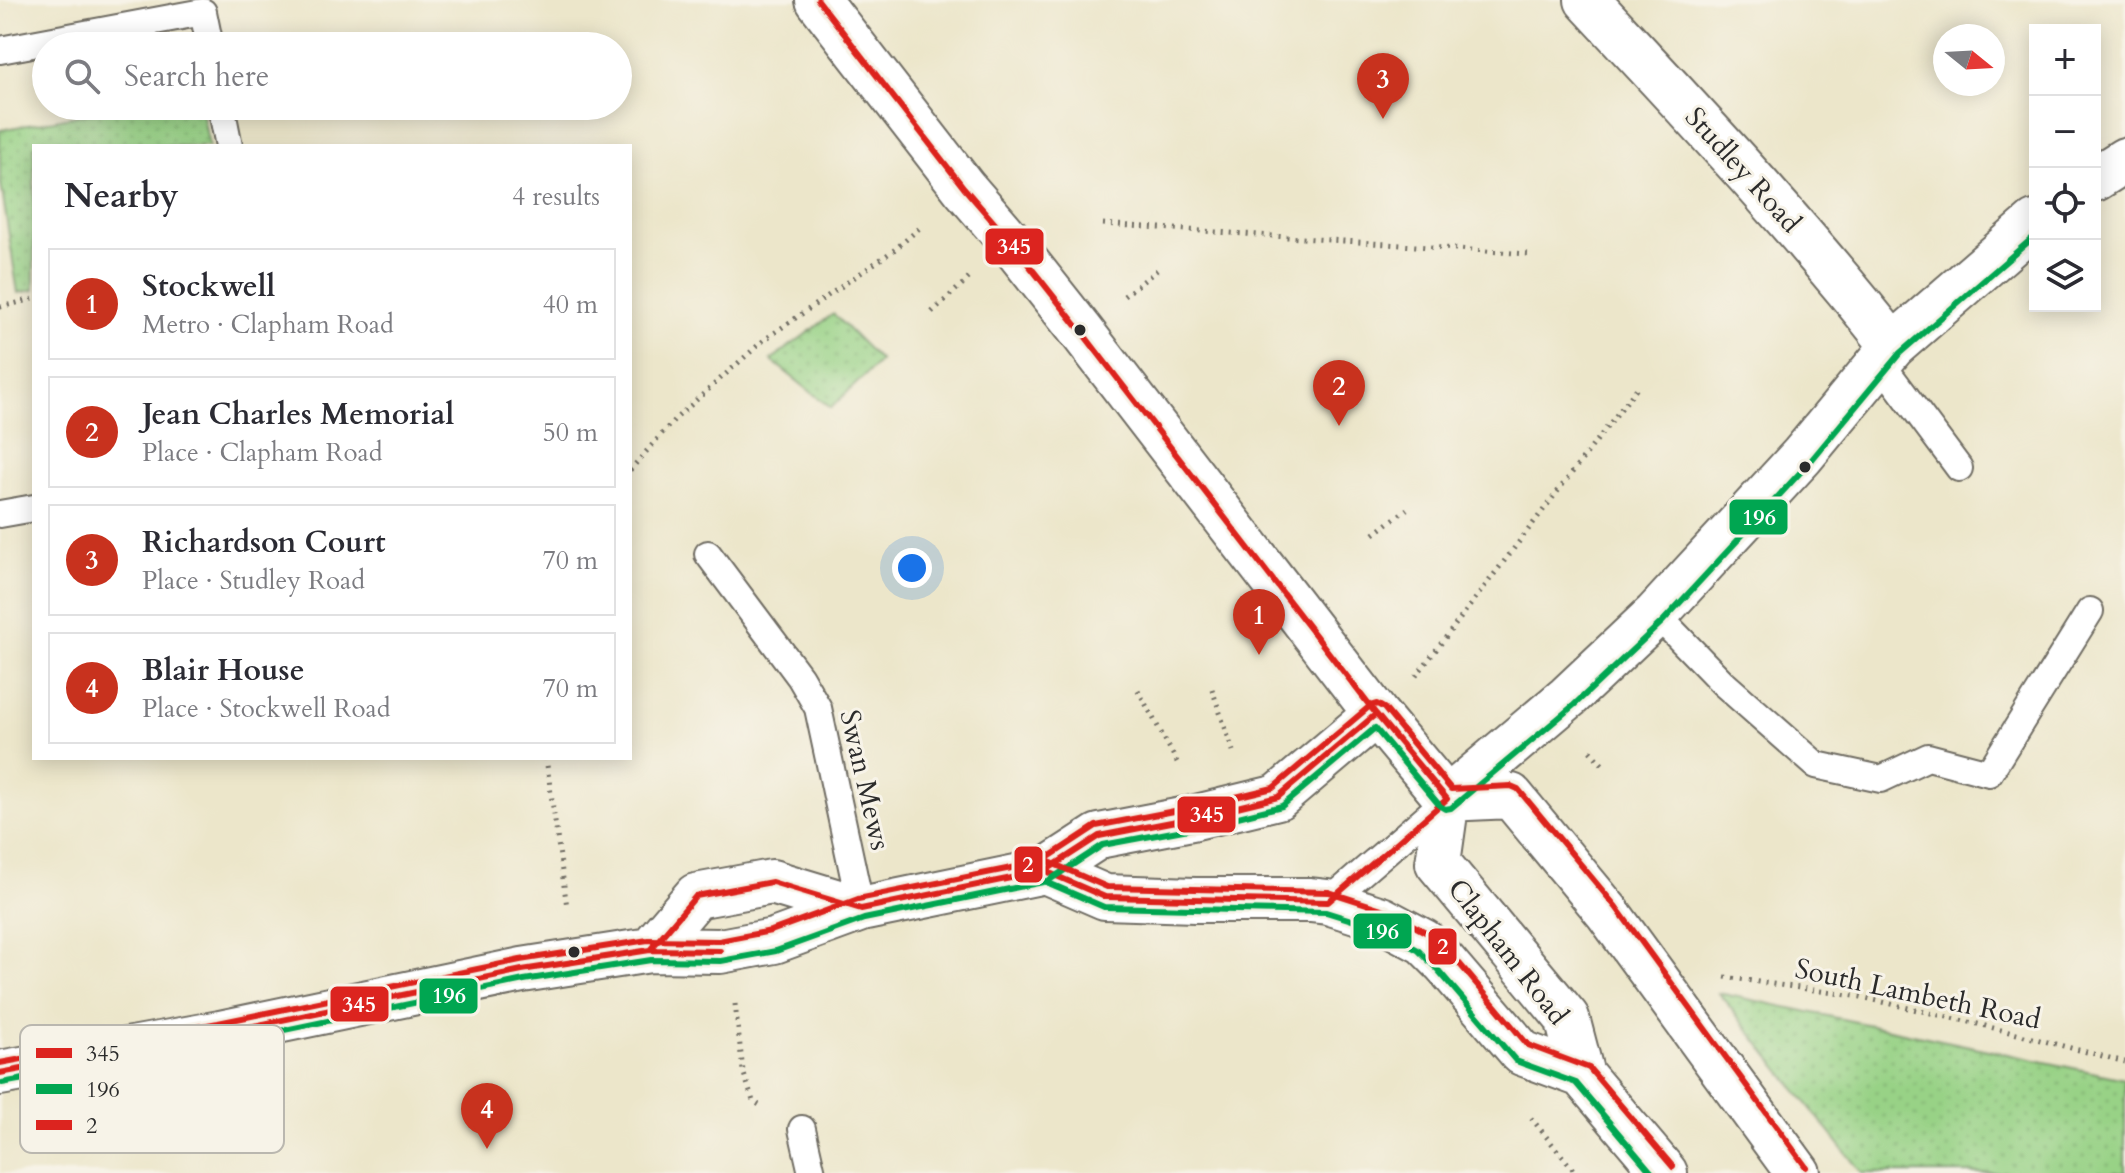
<!DOCTYPE html>
<html lang="en">
<head>
<meta charset="utf-8">
<style>
  body { margin:0; font-family:Cardo,serif; background:#f7f7f7; color:#2b2b33 }
  .controls { position:absolute; right:24px; top:24px; display:grid; overflow:hidden; border-radius:0px; box-shadow:0 4px 20px #0003 }
  .controls button { width:72px; height:72px; display:grid; place-items:center; padding:0; border:0; border-bottom:2px solid #e1e1e2; background:#fff; color:#2b2b33; font:40px sans-serif }
  .compass { position:absolute; left:1933px; top:24px; width:72px; height:72px; border-radius:50%; background:#fff; box-shadow:0 4px 20px #0003; rotate:108deg }
  .you { position:absolute; left:912px; top:568px; width:28px; height:28px; margin:-20px; border:6px solid #fff; border-radius:50%; background:#1a73e8; box-shadow:0 0 0 12px #1a73e833 }
  .badge { display:grid; place-items:center; width:52px; height:52px; border-radius:50%; background:#c8321e; color:#fff; font-size:26px; font-weight:700 }
  .pin { position:absolute; translate:-50% -66px; filter:drop-shadow(0 2px 4px #0008) }
  .pin::after { content:''; position:absolute; top:42px; width:28px; height:24px; background:inherit; clip-path:polygon(0 0,100% 0,50% 100%) }
  .list { margin:0; padding:0; list-style:none }
  h2 { display:flex; justify-content:space-between; align-items:center; height:104px; margin:0; padding:0 32px; font-size:34px }
  h2 small { font-size:26px; font-weight:400; color:#7c7c81 }
  .list li { display:grid; grid-template-columns:52px 1fr auto; gap:24px; align-items:center; box-sizing:border-box; height:112px; margin:0 16px 16px; padding:0 16px; border:2px solid #e1e1e2; border-radius:0px }
  .list b { display:block; font-size:30px; white-space:nowrap }
  .list p { margin:0; font-size:26px; white-space:nowrap; color:#7c7c81 }
  .list em { font-size:26px; font-style:normal; color:#7c7c81 }
  .icon { flex:none; width:44px; height:44px; fill:none; stroke:currentColor; stroke-width:2; stroke-linecap:round; stroke-linejoin:round }
  .map { position:relative; flex:none; width:2125px; height:1173px; overflow:hidden }
  .search { position:absolute; background:#fff; box-shadow:0 4px 20px #0003; left:32px; top:32px; width:600px; height:88px; display:flex; align-items:center; gap:20px; box-sizing:border-box; padding:0 28px; border-radius:44px; color:#7c7c81; font-size:30px }
  .panel { position:absolute; background:#fff; box-shadow:0 4px 20px #0003; left:32px; top:144px; width:600px; height:616px; border-radius:0px }
  .map>svg:first-child { display:block }
  .green { fill:url(#green-dots); stroke:#627e58; stroke-width:2 }
  .lines { fill:none; stroke-linecap:round; stroke-linejoin:round }
  .lane-casing { stroke:#6f6c63; stroke-width:30 }
  .street-casing { stroke:#6f6c63; stroke-width:48 }
  .highway-casing { stroke:#6f6c63; stroke-width:48 }
  .path { stroke:#6f6c63; stroke-width:5; stroke-dasharray:2 6; stroke-linecap:butt }
  .lane { stroke:#fff; stroke-width:26 }
  .street { stroke:#fff; stroke-width:44 }
  .highway { stroke:#fff; stroke-width:44 }
  .bus-1-casing { stroke:#f7f3e8; stroke-width:12 }
  .bus-2-casing { stroke:#f7f3e8; stroke-width:12 }
  .bus-3-casing { stroke:#f7f3e8; stroke-width:12 }
  .bus-1 { stroke:#dc241f; stroke-width:6 }
  .bus-2 { stroke:#00a651; stroke-width:6 }
  .bus-3 { stroke:#dc241f; stroke-width:6 }
  .bus-dot { fill:#2b2b2b; stroke:#f7f3e8; stroke-width:3 }
  .labels { text-anchor:middle; dominant-baseline:central; stroke-width:6; stroke-linejoin:round; paint-order:stroke }
  .street-label { font-size:28px; fill:#2b2b2b; stroke:#f7f3e8 }
  .key { fill:#f7f3e8; stroke:#bab7af; stroke-width:2 }
  .key-label { font-size:22px; fill:#2b2b2b }
  .line-badge { stroke:#f7f3e8; stroke-width:3 }
  .badge-label { font-size:22px; text-anchor:middle; font-weight:bold; fill:#fff }
</style>
</head>
<body>
<div class="map">
<svg width="2125" height="1173" viewBox="0 0 2125 1173">
  <defs>
    <pattern id="green-dots" width="8" height="8" patternUnits="userSpaceOnUse" patternTransform="scale(2)"><rect width="8" height="8" fill="#98d286"/><path d="M2 2h.1M6 6h.1" fill="none" stroke="#83b474" stroke-width="1.8" stroke-linecap="round"/></pattern>
  </defs>
  <rect width="100%" height="100%" fill="#f7f3e8"/>
  <filter id="ink" filterUnits="userSpaceOnUse"><feTurbulence type="fractalNoise" baseFrequency=".0125" numOctaves="2"/><feDisplacementMap in="SourceGraphic" scale="16" xChannelSelector="R" yChannelSelector="G"/><feConvolveMatrix kernelMatrix="1 2 1 2 8 2 1 2 1" color-interpolation-filters="sRGB"/></filter>
  <filter id="wash" filterUnits="userSpaceOnUse"><feTurbulence type="fractalNoise" baseFrequency=".006" numOctaves="4" result="noise"/><feDisplacementMap in="SourceGraphic" scale="32" xChannelSelector="R" yChannelSelector="G"/><feGaussianBlur stdDeviation="1.8" result="paint"/><feColorMatrix in="noise" values="0 0 0 0 0 0 0 0 0 0 0 0 0 0 0 0 0 1.4 0 .05"/><feComposite in="paint" operator="in"/></filter>
  <g filter="url(#wash)">
    <rect width="100%" height="100%" fill="#ece6ca"/>
    <path class="green" d="M 130,106 L 201,106 L 209,146 L 34,146 L 34,290 L 18,293 L 0,178 L 0,130 Z
      M 833,314 L 880,361 L 831,408 L 771,360 Z
      M 1719,993 L 2125,1079 L 2125,1173 L 1862,1173 Z"/>
  </g>
  <g filter="url(#ink)">
    <g class="lines">
      <defs>
        <path id="lane" d="M 0,50 L 203,12 L 210,46
          M 221,106 L 229,146
          M 1880,362 L 1959,468
          M 0,514 L 34,508
          M 708,554 L 800,677 L 818,708 L 861,909
          M 1656,614 L 1723,683 L 1816,765 L 1881,779 L 1928,757 L 1989,773 L 2090,611
          M 1328,902 L 1447,799
          M 802,1129 L 812,1173"/>
        <path id="street" d="M 1587,0 C 1692,113 1798,225 1893,346
          M 2095,179 L 2125,160
          M 1447,799 L 1568,697 L 1656,614 L 1802,456 L 1893,346 L 2035,223"/>
        <path id="highway" d="M 818,0 L 964,188 L 1009,240 L 1081,331 L 1376,714 L 1447,799 L 1438,863 L 1567,1018 L 1582,1075 L 1665,1173
          M 1447,799 L 1511,796 L 1608,913 L 1798,1173
          M 1045,871 L 1105,897 L 1195,900 L 1310,900 L 1328,902 L 1381,919 L 1424,942 L 1445,963 L 1522,1053 L 1582,1075
          M 650,950 L 696,896 L 772,882 L 861,909
          M 0,1073 L 220,1033 L 522,970 L 650,950 L 720,951 L 774,941 L 861,909 L 1045,871 L 1099,836 L 1192,818 L 1278,797 L 1376,714"/>
      </defs>
      <use href="#lane" class="lane-casing"/>
      <use href="#street" class="street-casing"/>
      <use href="#highway" class="highway-casing"/>
      <path class="path" d="M 1103,224 L 1528,254
        M 1124,296 L 1161,267
        M 0,307 L 34,299
        M 932,312 L 969,278
        M 630,470 L 674,420 L 764,340 L 894,250 L 922,226
        M 1374,534 L 1407,509
        M 1416,676 L 1637,388
        M 1212,689 L 1233,751
        M 1138,690 L 1177,762
        M 1590,751 L 1603,765
        M 546,758 L 567,907
        M 1725,977 L 1861,997 L 1982,1025 L 2125,1062
        M 735,1004 L 743,1071 L 753,1101 L 763,1107
        M 1531,1118 L 1576,1173"/>
      <use href="#lane" class="lane"/>
      <use href="#street" class="street"/>
      <use href="#highway" class="highway"/>
      <defs>
        <path id="bus-1" d="M 1018,877 L 1045,871 L 1099,836 L 1192,818 L 1278,797 L 1376,714
          M 650,950 L 696,896 L 772,882 L 861,909 L 1045,871 L 1105,897 L 1328,902 L 1447,799 L 1376,714 L 1081,331 L 1009,240 L 964,188 L 818,0
          M 0,1073 L 220,1033 L 522,970 L 650,950 L 720,951"/>
        <path id="bus-2" d="M 1021,886 L 1044,881 L 1104,907 L 1326,912 L 1377,928 L 1418,950 L 1438,970 L 1516,1061 L 1576,1083 L 1652,1173
          M 2,1083 L 222,1043 L 524,980 L 651,960 L 721,961 L 776,951 L 864,919 L 1048,881 L 1103,845 L 1194,828 L 1282,806 L 1375,728 L 1440,806 L 1445,809 L 1451,808 L 1574,705 L 1663,621 L 1809,463 L 1900,353 L 2035,236"/>
        <path id="bus-3" d="M 1017,866 L 1047,861 L 1107,887 L 1329,892 L 1385,910 L 1431,935 L 1453,956 L 1528,1045 L 1589,1068 L 1673,1167
          M 0,1063 L 218,1023 L 520,960 L 648,940 L 719,941 L 771,931 L 858,899 L 1041,862 L 1096,826 L 1190,808 L 1273,788 L 1370,706 L 1377,704 L 1384,708 L 1451,789 L 1511,786 L 1518,789 L 1616,907 L 1806,1167"/>
      </defs>
      <use href="#bus-1" class="bus-1-casing"/>
      <use href="#bus-2" class="bus-2-casing"/>
      <use href="#bus-3" class="bus-3-casing"/>
      <use href="#bus-1" class="bus-1"/>
      <use href="#bus-2" class="bus-2"/>
      <use href="#bus-3" class="bus-3"/>
    </g>
  </g>
  <g class="bus-dot">
    <circle cx="1080" cy="330" r="7"/>
    <circle cx="1805" cy="467" r="7"/>
    <circle cx="574" cy="952" r="7"/>
  </g>
  <g class="labels">
    <g class="street-label">
      <text transform="translate(1743 170) rotate(48)">Studley Road</text>
      <text transform="translate(865 780) rotate(77)">Swan Mews</text>
      <text transform="translate(1508 952) rotate(52)">Clapham Road</text>
      <text transform="translate(1918 994) rotate(12)">South Lambeth Road</text>
    </g>
  </g>
  <rect x="20" y="1025" width="264" height="128" rx="12" class="key"/>
  <rect x="36" y="1048" width="36" height="10" fill="#dc241f"/>
  <rect x="36" y="1084" width="36" height="10" fill="#00a651"/>
  <rect x="36" y="1120" width="36" height="10" fill="#dc241f"/>
  <g class="key-label">
    <text x="86" y="1061">345</text>
    <text x="86" y="1097">196</text>
    <text x="86" y="1133">2</text>
  </g>
  <g class="line-badge">
    <rect x="984" y="227" width="61" height="39" rx="8" fill="#dc241f"/>
    <rect x="1728" y="498" width="61" height="38" rx="8" fill="#00a651"/>
    <rect x="1176" y="795" width="61" height="39" rx="8" fill="#dc241f"/>
    <rect x="1013" y="845" width="31" height="39" rx="8" fill="#dc241f"/>
    <rect x="1352" y="912" width="61" height="38" rx="8" fill="#00a651"/>
    <rect x="1427" y="927" width="31" height="39" rx="8" fill="#dc241f"/>
    <rect x="418" y="977" width="61" height="38" rx="8" fill="#00a651"/>
    <rect x="329" y="985" width="61" height="38" rx="8" fill="#dc241f"/>
  </g>
  <g class="badge-label">
    <text x="1014" y="254">345</text>
    <text x="1759" y="525">196</text>
    <text x="1207" y="822">345</text>
    <text x="1028" y="872">2</text>
    <text x="1382" y="939">196</text>
    <text x="1443" y="954">2</text>
    <text x="449" y="1003">196</text>
    <text x="359" y="1012">345</text>
  </g>
</svg>
<div class="controls">
<button>+</button>
<button>−</button>
<button><svg class="icon" aria-label="locate" viewBox="0 0 24 24"><circle cx="12" cy="12" r="6"/><path d="M12 2v4M12 18v4M2 12h4M18 12h4"/></svg></button>
<button><svg class="icon" aria-label="layers" viewBox="0 0 24 24"><path d="M12 4l9 5-9 5-9-5zM3 14l9 5 9-5"/></svg></button>
</div>
<svg class="compass" viewBox="-18 -18 36 36"><path d="M0-13l5 13h-10z" fill="#e53935"/><path d="M0 13l5-13h-10z" fill="#7c7c81"/></svg>
<div class="you"></div>
<div class="pin badge" style="left:1259px;top:655px">1</div>
<div class="pin badge" style="left:1339px;top:426px">2</div>
<div class="pin badge" style="left:1383px;top:119px">3</div>
<div class="pin badge" style="left:487px;top:1149px">4</div>
<div class="search"><svg class="icon" aria-label="search" viewBox="0 0 24 24"><circle cx="10" cy="10" r="6"/><path d="M15 15l6 6"/></svg>Search here</div>
<section class="panel">
<h2>Nearby<small>4 results</small></h2>
<ul class="list">
<li><span class="badge">1</span><div><b>Stockwell</b><p>Metro · Clapham Road</p></div><em>40 m</em></li>
<li><span class="badge">2</span><div><b>Jean Charles Memorial</b><p>Place · Clapham Road</p></div><em>50 m</em></li>
<li><span class="badge">3</span><div><b>Richardson Court</b><p>Place · Studley Road</p></div><em>70 m</em></li>
<li><span class="badge">4</span><div><b>Blair House</b><p>Place · Stockwell Road</p></div><em>70 m</em></li>
</ul>
</section>
</div>
</body>
</html>
